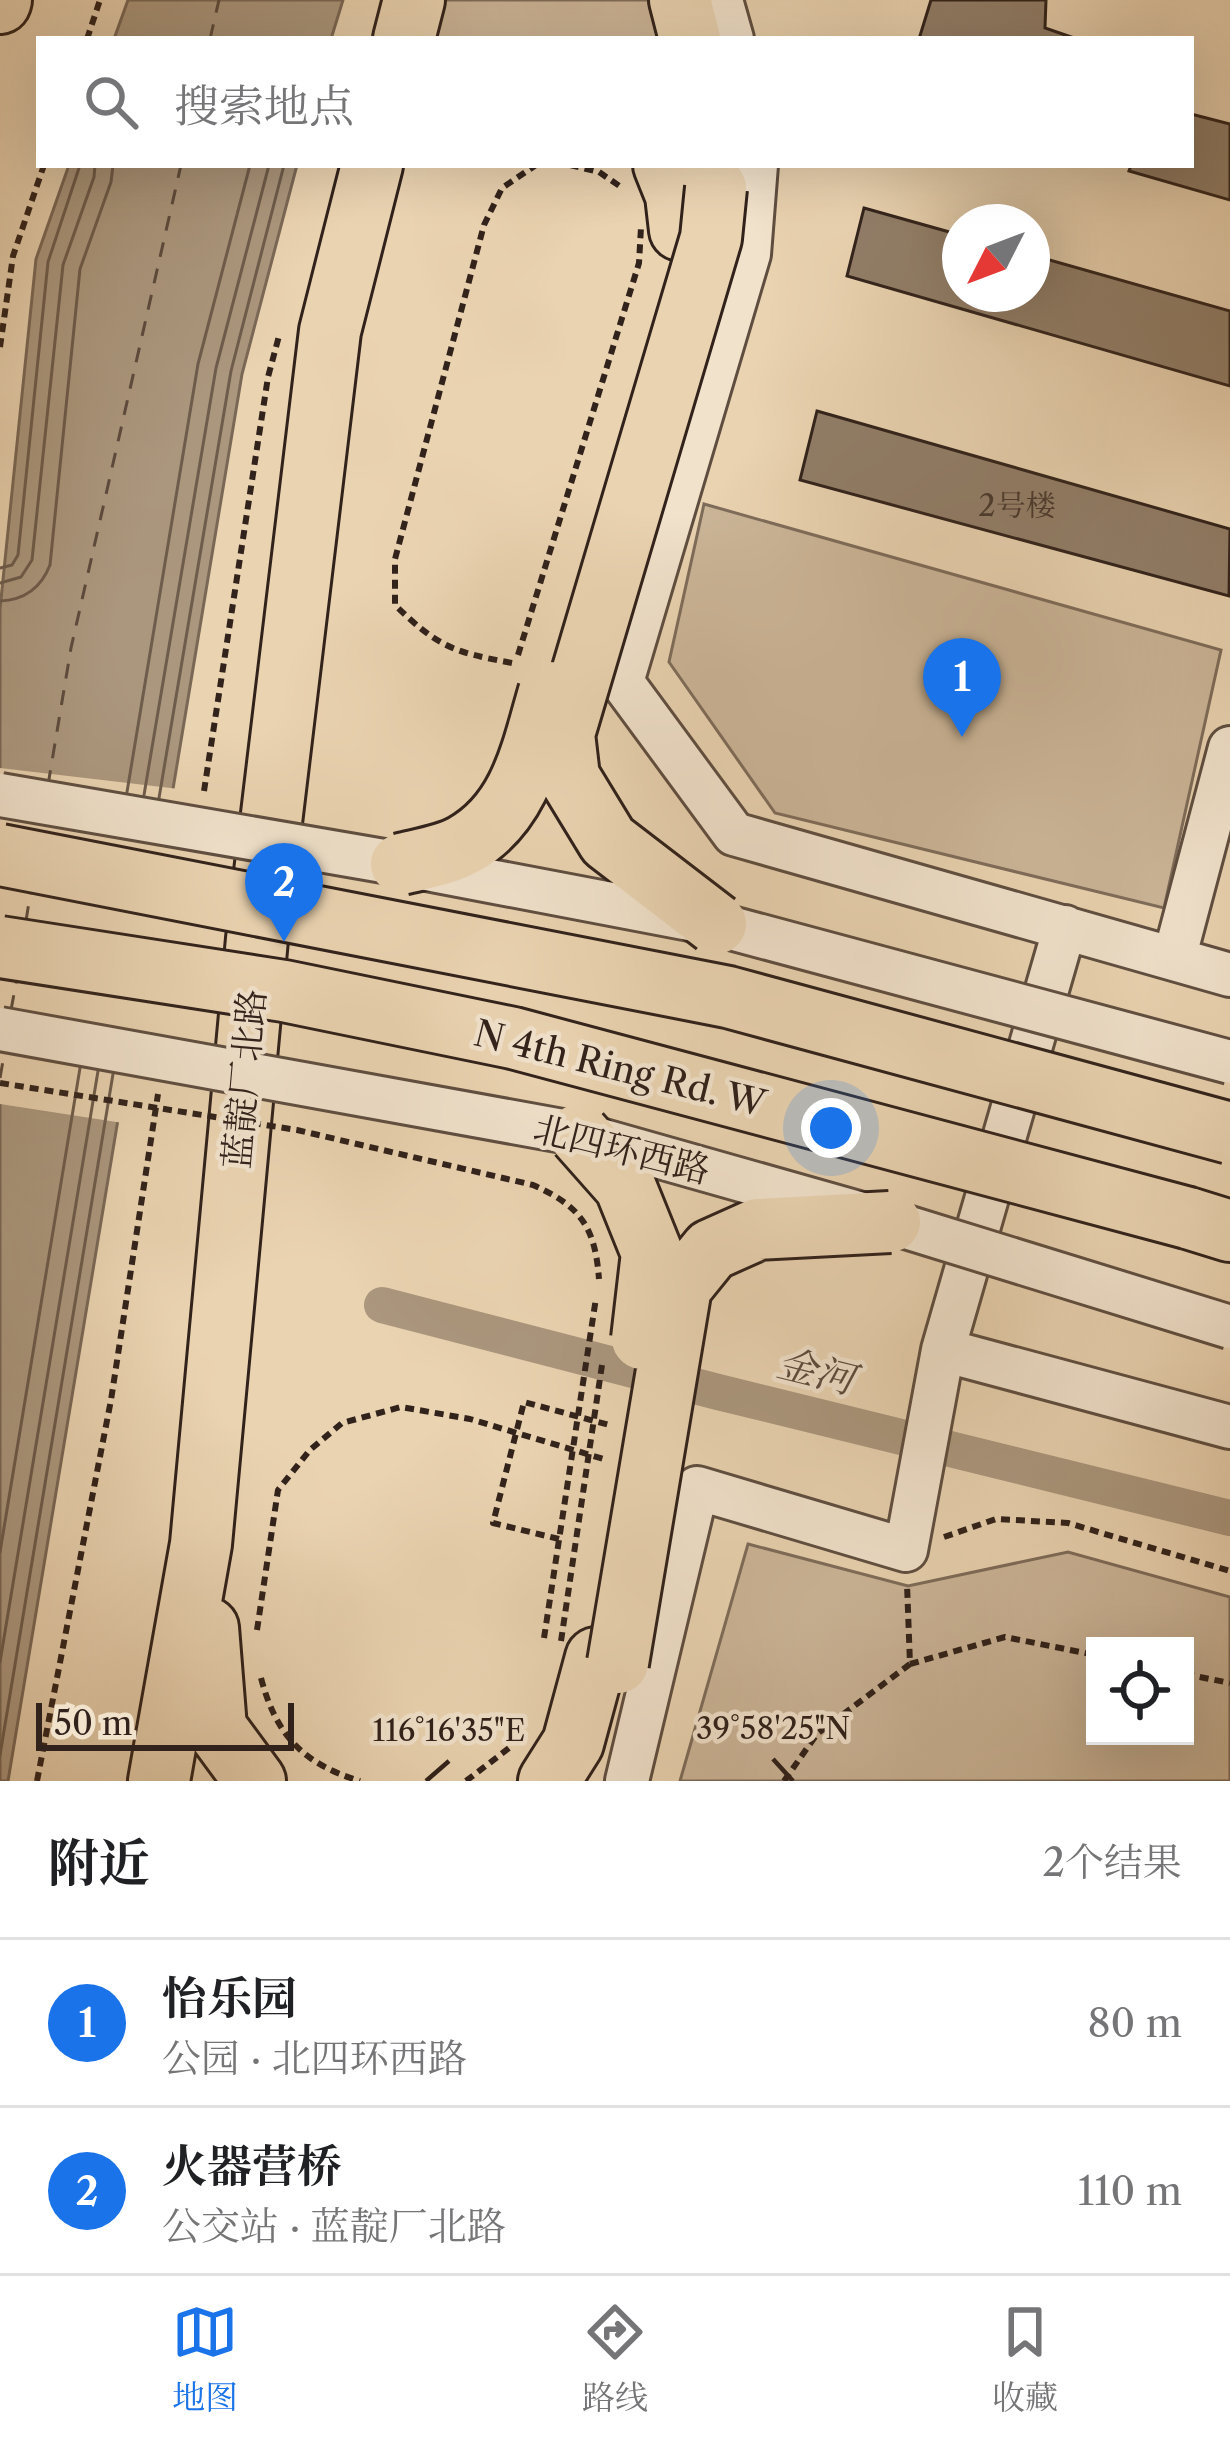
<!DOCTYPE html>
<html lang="zh">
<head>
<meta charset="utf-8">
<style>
  body { margin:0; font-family:"Libre Caslon Text","Noto Serif SC",serif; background:#f6f6f6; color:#202124 }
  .controls { position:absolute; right:36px; bottom:36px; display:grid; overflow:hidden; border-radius:0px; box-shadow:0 12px 48px #0002 }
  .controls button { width:108px; height:108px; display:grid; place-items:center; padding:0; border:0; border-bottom:3px solid #e0e0e0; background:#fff; color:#202124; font:60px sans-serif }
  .compass { position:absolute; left:942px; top:204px; width:108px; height:108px; border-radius:50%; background:#fff; box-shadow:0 12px 48px #0002; rotate:228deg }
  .scale { position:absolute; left:36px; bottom:30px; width:258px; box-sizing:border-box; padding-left:12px; border:6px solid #31221b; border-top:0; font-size:33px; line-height:42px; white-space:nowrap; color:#31221b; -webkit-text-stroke:9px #f1e2cc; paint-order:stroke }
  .you { position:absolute; left:831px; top:1128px; width:42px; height:42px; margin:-30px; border:9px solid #fff; border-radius:50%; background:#1a73e8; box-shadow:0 0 0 18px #1a73e833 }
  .badge { display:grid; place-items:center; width:78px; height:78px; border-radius:50%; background:#1a73e8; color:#fff; font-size:39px; font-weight:700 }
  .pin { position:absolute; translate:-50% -99px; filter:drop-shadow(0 3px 6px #0008) }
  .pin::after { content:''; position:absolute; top:63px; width:42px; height:36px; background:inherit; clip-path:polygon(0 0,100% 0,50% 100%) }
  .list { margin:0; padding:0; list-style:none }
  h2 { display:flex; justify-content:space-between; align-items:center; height:156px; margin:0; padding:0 48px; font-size:51px }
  h2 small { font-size:39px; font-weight:400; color:#757577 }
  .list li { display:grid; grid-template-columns:78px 1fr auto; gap:36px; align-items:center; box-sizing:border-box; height:168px; padding:0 48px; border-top:3px solid #e0e0e0 }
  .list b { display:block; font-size:45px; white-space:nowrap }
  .list p { margin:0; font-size:39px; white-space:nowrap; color:#757577 }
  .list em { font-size:39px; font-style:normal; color:#757577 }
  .icon { flex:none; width:66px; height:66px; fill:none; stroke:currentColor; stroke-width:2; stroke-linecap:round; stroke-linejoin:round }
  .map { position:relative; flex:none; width:1230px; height:1781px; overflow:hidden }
  .search { position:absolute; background:#fff; box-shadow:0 12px 48px #0002; left:36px; right:36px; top:36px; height:132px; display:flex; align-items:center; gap:30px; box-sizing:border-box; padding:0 42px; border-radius:0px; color:#757577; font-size:45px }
  .sheet { height:492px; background:#fff }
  nav { display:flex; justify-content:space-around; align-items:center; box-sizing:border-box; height:168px; border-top:3px solid #e0e0e0; background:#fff; font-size:33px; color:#757577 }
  nav a { display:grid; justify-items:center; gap:6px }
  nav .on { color:#1a73e8 }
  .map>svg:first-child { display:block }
  .green { fill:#cbb598; stroke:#7e6c5a; stroke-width:3; fill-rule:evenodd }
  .water { fill:#ab977e; stroke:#7a6856; stroke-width:3 }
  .pier { fill:#ead3b1 }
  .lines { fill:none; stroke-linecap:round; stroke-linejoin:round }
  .shore { stroke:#6e5c4c; stroke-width:3 }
  .canal { stroke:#ab977e; stroke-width:36 }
  .ferry { stroke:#5c4b3e; stroke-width:3; stroke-dasharray:15 12; stroke-linecap:butt }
  .building { fill:#917e69; stroke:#31221b; stroke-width:3 }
  .minor-casing { stroke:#5f4e40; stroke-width:48 }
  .highway-casing { stroke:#31221b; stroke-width:66 }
  .path { stroke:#31221b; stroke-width:6; stroke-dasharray:9 6; stroke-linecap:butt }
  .minor { stroke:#f1e2cc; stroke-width:42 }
  .highway { stroke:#ead3b1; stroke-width:60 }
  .minor-bridge-casing { stroke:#5f4e40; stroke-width:48; stroke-linecap:butt }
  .highway-bridge-casing { stroke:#31221b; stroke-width:66; stroke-linecap:butt }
  .path-bridge { stroke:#31221b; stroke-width:6; stroke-dasharray:9 6; stroke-linecap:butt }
  .minor-bridge { stroke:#f1e2cc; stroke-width:42 }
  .highway-bridge { stroke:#ead3b1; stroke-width:60 }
  .ticks { fill:none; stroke:#31221b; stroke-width:4.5 }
  .labels { text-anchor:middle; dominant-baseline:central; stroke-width:9; stroke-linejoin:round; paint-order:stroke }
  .number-label { font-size:30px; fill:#49392e }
  .street-label { font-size:36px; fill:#31221b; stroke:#f1e2cc }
  .water-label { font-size:39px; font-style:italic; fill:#5c4b3e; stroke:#f1e2cc }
  .ticks-label { font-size:30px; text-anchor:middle; fill:#31221b; stroke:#f1e2cc; stroke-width:9; stroke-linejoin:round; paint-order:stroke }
</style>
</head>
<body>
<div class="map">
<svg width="1230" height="1781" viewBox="0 0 1230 1781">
  <rect width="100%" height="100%" fill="#ead3b1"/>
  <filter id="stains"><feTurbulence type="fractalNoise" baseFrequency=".00167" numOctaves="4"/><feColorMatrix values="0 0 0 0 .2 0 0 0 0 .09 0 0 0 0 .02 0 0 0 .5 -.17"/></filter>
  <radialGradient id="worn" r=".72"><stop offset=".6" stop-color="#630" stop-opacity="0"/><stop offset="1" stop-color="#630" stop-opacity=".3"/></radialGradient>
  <path class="green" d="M 436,0 L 648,0 L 660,39 L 434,39 Z
    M 704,504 L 1221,650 L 1164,908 L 775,813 L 669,662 Z
    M 748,1544 L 908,1586 L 1068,1552 L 1230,1597 L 1230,1781 L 680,1781 ZM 1095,1646 L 1185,1646 L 1185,1736 L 1095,1736 Z"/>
  <path class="water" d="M 128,0 L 343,0 L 331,39 L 114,39 Z
    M 69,165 L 297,165 L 242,374 L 8,1781 L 0,1781 L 0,609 L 36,259 Z"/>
  <path class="pier" d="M 0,768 L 179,789 L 123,1123 L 0,1104 Z"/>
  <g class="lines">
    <path class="shore" d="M 0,568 L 12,565 L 18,555 L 48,262 L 80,165
      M 0,583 L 21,577 L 32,560 L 63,265 L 94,177 L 95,165
      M 0,601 C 25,600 41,588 50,565 L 80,269 L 111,182 L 113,165
      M 127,792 L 198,364 L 250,165
      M 144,795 L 216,368 L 269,165
      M 159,798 L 231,371 L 284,165
      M 0,1552 L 80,1068
      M 0,1662 L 98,1071
      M 0,1755 L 113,1074"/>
    <path class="canal" d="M 382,1305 L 718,1392 L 1230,1518"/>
    <path class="ferry" d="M 210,39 L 219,0
      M 48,785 L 71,648 L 181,165
      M 26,921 L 31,889
      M 11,1010 L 17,978
      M 0,1078 L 5,1049"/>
  </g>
  <path class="building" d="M 931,0 L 1046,0 L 1045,28 L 1077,39 L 919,39 Z
    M 1191,114 L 1230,124 L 1230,200 L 1129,171 L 1131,165 L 1191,165 Z
    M 864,208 L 960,235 L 960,294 L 1032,294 L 1032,255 L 1230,311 L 1230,386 L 847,276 Z
    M 817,411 L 1230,529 L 1229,596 L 800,480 Z"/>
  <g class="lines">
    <defs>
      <path id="minor" d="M 721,0 L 732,39
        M 756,165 L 749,254 L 622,682 L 734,834 L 1230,975
        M 1174,959 L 1230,748
        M 943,1350 L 1230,1427
        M 627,1781 L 697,1488 L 906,1550 L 943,1350 L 1065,927"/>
      <path id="highway" d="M 680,0 L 690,39
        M 0,3 L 1,0
        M 404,39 L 414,0
        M 664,165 L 676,195 L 680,230
        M 1188,1218 L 1230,1231
        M 208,1628 L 216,1728 L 255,1781
        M 159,1781 L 201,1544 L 257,939 L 330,331 L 372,165
        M 549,1781 L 573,1743 L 596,1658"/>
    </defs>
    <use href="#minor" class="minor-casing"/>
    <use href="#highway" class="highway-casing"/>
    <path class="path" d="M 87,39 L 100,0
      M 570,165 L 599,172 L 621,187
      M 0,347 L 13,256 L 44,165
      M 512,663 C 453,652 438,647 395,605 L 395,559 L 484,225 L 502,188 L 536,165
      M 204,791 L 268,377 L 279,336
      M 944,1537 L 996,1519 L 1068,1523 L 1230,1571
      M 559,1539 L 493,1523 L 524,1402 L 613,1426
      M 257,1630 L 278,1490 L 310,1450 L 342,1423 L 401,1407 L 470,1419 L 607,1460
      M 910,1664 L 1005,1637 L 1095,1655
      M 1185,1674 L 1230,1683
      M 261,1678 C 276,1735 303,1764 360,1781
      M 37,1781 L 111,1400 L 158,1094
      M 466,1781 L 513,1745
      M 784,1781 L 817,1734 L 910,1664 L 907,1584"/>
    <use href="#minor" class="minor"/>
    <use href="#highway" class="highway"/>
    <defs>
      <path id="minor-bridge" d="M 0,795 L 401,864 L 716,924 L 1230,1062
        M 0,1029 L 579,1134 L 890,1222 L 1230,1327"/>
      <path id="highway-bridge" d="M 716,188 L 711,238 L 564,734 L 569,777 L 608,841 L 716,924
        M 0,855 L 728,997 L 1230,1133
        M 401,864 C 421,859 447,855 464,845 C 521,813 532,750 549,692
        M 0,947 L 284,991 L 513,1038 L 1188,1218
        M 579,1134 L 625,1186 L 652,1253 L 642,1339
        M 618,1663 L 681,1287 L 711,1250 L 758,1229 L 890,1222"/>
    </defs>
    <use href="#minor-bridge" class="minor-bridge-casing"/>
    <use href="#highway-bridge" class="highway-bridge-casing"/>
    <path class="path-bridge" d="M 518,655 L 639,263 L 641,227
      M 0,1083 L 297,1130 L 533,1185 C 580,1206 595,1226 599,1279
      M 544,1638 L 596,1298
      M 561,1641 L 602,1365"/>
    <use href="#minor-bridge" class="minor-bridge"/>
    <use href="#highway-bridge" class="highway-bridge"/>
  </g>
  <path class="ticks" d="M 773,1759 L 793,1781M 426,1781 L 449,1761"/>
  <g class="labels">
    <g class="number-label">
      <text x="1017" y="505">2号楼</text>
    </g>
    <g class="street-label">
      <text transform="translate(620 1068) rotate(14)">N 4th Ring Rd. W</text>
      <text transform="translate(244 1079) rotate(-85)">蓝靛厂北路</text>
      <text transform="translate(622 1149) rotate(14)">北四环西路</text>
    </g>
    <g class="water-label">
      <text transform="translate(816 1371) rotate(14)">金河</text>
    </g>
  </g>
  <g class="ticks-label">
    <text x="773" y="1739">39°58'25"N</text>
    <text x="449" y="1741">116°16'35"E</text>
  </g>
  <rect width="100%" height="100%" filter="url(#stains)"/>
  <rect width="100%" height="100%" fill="url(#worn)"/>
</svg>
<div class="controls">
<button><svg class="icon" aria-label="locate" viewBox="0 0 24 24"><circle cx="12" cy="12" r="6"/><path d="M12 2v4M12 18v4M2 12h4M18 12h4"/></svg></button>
</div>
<svg class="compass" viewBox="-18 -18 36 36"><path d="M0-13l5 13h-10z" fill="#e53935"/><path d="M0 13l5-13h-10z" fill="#757577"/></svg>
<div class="scale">50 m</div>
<div class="you"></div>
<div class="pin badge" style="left:962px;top:737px">1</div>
<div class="pin badge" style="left:284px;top:942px">2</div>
<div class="search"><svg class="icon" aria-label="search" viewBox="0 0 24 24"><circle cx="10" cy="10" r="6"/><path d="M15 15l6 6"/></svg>搜索地点</div>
</div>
<section class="sheet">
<h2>附近<small>2个结果</small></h2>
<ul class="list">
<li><span class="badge">1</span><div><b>怡乐园</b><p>公园 · 北四环西路</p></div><em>80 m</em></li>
<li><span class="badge">2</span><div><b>火器营桥</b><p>公交站 · 蓝靛厂北路</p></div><em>110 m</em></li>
</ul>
</section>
<nav>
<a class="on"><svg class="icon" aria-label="map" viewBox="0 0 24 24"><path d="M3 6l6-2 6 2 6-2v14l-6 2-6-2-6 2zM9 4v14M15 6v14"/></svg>地图</a>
<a><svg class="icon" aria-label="directions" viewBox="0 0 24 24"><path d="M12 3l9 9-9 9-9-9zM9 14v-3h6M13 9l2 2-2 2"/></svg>路线</a>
<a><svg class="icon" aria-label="saved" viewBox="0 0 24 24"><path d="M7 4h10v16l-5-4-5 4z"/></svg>收藏</a>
</nav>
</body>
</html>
